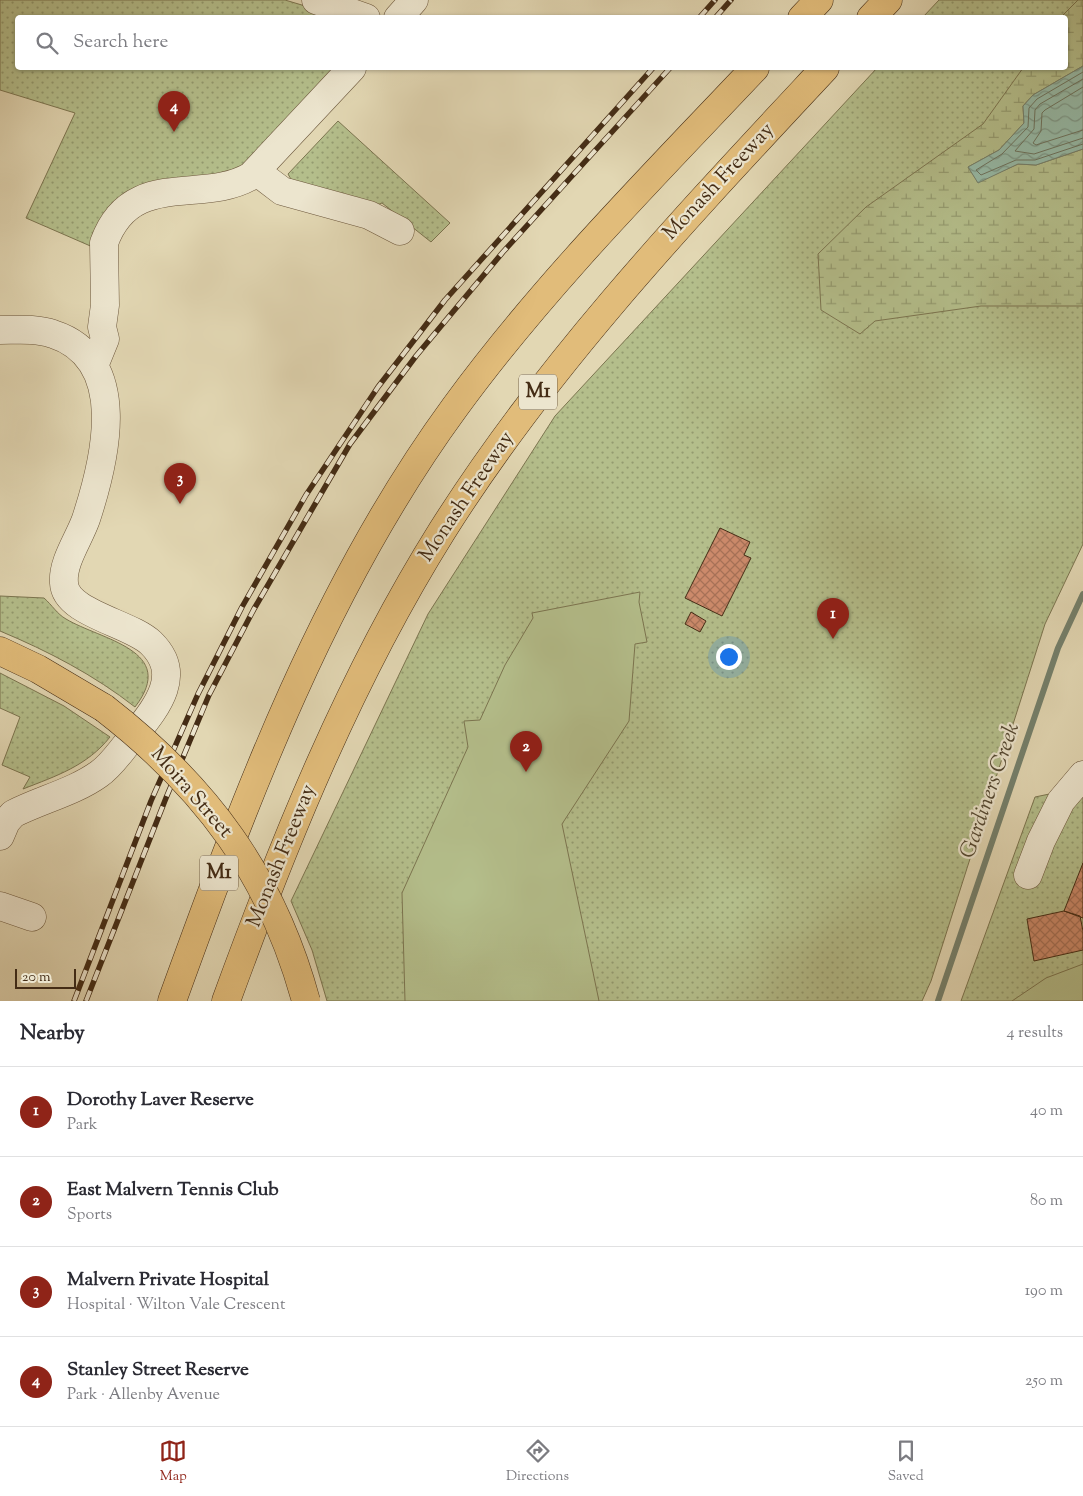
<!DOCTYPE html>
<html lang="en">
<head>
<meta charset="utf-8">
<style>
  body { margin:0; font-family:"Sorts Mill Goudy",serif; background:#f7f7f7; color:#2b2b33 }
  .scale { position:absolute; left:15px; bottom:12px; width:61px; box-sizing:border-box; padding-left:5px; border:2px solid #442c15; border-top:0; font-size:14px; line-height:18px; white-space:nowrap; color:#442c15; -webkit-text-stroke:4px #ece5ce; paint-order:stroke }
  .you { position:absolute; left:728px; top:656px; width:18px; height:18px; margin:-12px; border:4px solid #fff; border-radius:50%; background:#1a73e8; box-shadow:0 0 0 8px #1a73e833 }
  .badge { display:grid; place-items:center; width:32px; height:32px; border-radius:50%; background:#8f2418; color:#fff; font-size:16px; font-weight:700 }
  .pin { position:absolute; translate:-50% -41px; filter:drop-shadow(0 1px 2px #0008) }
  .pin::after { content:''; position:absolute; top:26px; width:18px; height:15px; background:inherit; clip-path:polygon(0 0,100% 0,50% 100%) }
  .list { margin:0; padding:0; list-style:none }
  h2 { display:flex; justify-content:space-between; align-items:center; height:65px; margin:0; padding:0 20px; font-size:21px }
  h2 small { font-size:16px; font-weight:400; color:#7c7c81 }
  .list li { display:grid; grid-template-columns:32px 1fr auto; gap:15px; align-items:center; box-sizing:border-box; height:90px; padding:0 20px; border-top:1px solid #e1e1e2 }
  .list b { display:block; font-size:19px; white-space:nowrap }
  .list p { margin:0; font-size:16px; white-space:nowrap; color:#7c7c81 }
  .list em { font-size:16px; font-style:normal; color:#7c7c81 }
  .icon { flex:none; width:28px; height:28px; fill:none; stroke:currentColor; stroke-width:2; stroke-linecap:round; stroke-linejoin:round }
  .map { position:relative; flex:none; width:1083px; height:1001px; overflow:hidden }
  .search { position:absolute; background:#fff; box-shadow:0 1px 4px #0004; left:15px; right:15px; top:15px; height:55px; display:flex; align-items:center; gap:12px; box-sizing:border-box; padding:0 18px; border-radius:5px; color:#7c7c81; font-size:19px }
  .sheet { height:425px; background:#fff }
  nav { display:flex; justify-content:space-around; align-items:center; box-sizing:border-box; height:70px; border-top:1px solid #e1e1e2; background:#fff; font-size:14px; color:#7c7c81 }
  nav a { display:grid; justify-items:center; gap:2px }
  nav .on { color:#8f2418 }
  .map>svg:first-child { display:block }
  .grass { fill:url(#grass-dots); stroke:#7c7550 }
  .wetland { fill:url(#wetland-marsh); stroke:#7c7550 }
  .garden { fill:#b4be8b; stroke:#7c7550 }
  .water { fill:url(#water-waves); stroke:#75816d }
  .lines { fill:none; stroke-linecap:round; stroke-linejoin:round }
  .shore { stroke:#6d735e; stroke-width:1 }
  .stream { stroke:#75816d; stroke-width:6 }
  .building { fill:url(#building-cross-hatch); stroke:#442c15 }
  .minor-casing { stroke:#6c573c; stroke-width:29 }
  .major-casing { stroke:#442c15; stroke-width:29 }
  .highway-casing { stroke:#442c15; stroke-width:29 }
  .minor { stroke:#ece5ce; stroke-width:28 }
  .major { stroke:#e1bc7a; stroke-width:28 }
  .highway { stroke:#e1bc7a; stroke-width:28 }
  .rail-casing { stroke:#442c15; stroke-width:5.5 }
  .rail { stroke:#ece5ce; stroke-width:4; stroke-dasharray:11; stroke-linecap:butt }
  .major-bridge-casing { stroke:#442c15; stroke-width:29; stroke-linecap:butt }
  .major-bridge { stroke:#e1bc7a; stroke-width:28 }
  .labels { text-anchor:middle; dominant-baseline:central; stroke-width:4.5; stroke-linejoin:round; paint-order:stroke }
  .shield { fill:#ece5ce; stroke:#76644c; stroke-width:1 }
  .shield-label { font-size:20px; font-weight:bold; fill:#442c15 }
  .street-label { font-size:21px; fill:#442c15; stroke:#ece5ce }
  .water-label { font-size:22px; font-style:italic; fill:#544832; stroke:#ece5ce }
</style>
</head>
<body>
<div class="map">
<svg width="1083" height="1001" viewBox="0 0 1083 1001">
  <defs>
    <pattern id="grass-dots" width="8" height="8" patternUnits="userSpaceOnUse" patternTransform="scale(1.25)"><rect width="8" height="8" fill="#b4be8b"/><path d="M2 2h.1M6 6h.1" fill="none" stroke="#949b70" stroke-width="1.8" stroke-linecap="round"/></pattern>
    <pattern id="wetland-marsh" width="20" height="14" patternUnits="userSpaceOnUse" patternTransform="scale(1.25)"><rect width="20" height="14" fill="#b4be8b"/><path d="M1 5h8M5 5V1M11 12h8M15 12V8" fill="none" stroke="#949b70"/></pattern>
    <pattern id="water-waves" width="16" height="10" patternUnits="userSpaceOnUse" patternTransform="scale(1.25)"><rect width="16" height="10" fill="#96baa7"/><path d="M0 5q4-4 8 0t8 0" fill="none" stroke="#7c9787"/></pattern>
    <pattern id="building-cross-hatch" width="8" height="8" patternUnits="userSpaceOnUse" patternTransform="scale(1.25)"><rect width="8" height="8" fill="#cc8a6b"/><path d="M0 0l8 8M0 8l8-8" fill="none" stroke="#a77157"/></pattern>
  </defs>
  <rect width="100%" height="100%" fill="#e2d7b3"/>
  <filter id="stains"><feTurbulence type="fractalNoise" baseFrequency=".004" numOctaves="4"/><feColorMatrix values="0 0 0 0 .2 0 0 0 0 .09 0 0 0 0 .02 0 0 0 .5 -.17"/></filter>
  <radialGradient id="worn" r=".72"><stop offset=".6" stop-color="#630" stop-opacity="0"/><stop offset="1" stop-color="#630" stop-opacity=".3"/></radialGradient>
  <path class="grass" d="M 0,0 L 285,0 L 342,17 L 18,18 L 18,68 L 339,68 L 246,168 L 186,180 L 95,248 L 26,218 L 75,113 L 0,90 Z
    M 939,0 L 1083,0 L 1083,544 L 1045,624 L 931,981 L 922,1001 L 327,1001 L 312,950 L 291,901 L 428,614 L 555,416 L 877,68 L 1066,68 L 1066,18 L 923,17 Z
    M 338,121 L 450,223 L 431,242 L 382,203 L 372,207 L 292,181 L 288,174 Z
    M 0,596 L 44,598 C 52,605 57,614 66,619 C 101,640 179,650 135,707 C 94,675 48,651 0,631 Z
    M 0,673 L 64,706 L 110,737 C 87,766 56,776 23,789 L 30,777 L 2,765 L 20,717 L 0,708 Z
    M 1083,787 L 1083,1001 L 961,1001 L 1035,797 Z"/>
  <path class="wetland" d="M 1078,0 L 1083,0 L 1083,66 L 1033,95 L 1023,106 L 1024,123 L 999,150 L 968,167 L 978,182 L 1018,164 L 1036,165 L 1083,149 L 1083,306 L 981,306 L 875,321 L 860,334 L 821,310 L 818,254 L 866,207 L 983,124 L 1023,68 L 1066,68 L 1066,18 L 1061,17 Z"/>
  <path class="garden" d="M 640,592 L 639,602 L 647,642 L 635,644 L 629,721 L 562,824 L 599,1001 L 405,1001 L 402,893 L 468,747 L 464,721 L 480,720 L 505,665 L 533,618 L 532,613 Z
    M 1083,964 L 1083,1001 L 1012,1001 L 1046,978 Z"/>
  <path class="water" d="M 1083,66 L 1083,149 L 1036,165 L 1018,164 L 978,183 L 968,167 L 999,150 L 1024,123 L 1023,106 L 1033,95 Z"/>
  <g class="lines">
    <path class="shore" d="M 1083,72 L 1037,99 L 1029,108 L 1028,127 L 1002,154 L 976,170 L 981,175 L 1016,160 L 1035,160 L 1083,144
      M 1083,79 L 1040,104 L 1035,110 L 1034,129 L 1015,151 L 1034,154 L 1083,138
      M 1083,87 L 1045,110 L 1042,113 L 1041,131 L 1033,143 L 1036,145 L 1083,130"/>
    <path class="stream" d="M 938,1001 L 1058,648 L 1083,594"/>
  </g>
  <path class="building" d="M 720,528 L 750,542 L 744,555 L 751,558 L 722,616 L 685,598 Z
    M 691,612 L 706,621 L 700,632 L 685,624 Z
    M 1083,863 L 1083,918 L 1064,911 Z
    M 1064,911 L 1080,916 L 1083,931 L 1083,950 L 1034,961 L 1027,919 Z"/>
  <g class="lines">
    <defs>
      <path id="minor" d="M 316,0 L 366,18
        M 398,18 L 414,0
        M 257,172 L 282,191 L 369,215 L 400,231
        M 0,330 C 17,330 36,328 53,334 C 131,359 105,461 86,519 C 79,539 62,562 64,583 C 65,613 130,623 151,643 C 185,676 154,710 132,738 C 121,750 112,765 99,774 C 74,792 40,800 13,814 L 6,822 L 0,836
        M 94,366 L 105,339 L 102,327 L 105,305 L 104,243 C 131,168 202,205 251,176 L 352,68
        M 1028,875 L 1041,841 L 1061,801 L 1083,775
        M 0,906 L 32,917"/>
      <path id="major" d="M 0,651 L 38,669 L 104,708"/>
      <path id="highway" d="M 802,18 L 819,0
        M 871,18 L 888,0
        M 172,1001 C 247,794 324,586 455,407 C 544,285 652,177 755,68
        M 226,1001 C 285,839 350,678 442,531 C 549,361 688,215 825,68"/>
    </defs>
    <use href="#minor" class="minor-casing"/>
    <use href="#major" class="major-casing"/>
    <use href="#highway" class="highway-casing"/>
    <use href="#minor" class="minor"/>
    <use href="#major" class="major"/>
    <use href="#highway" class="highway"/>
    <defs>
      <path id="rail" d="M 699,18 L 715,0
        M 715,18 L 731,0
        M 74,1001 L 151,801 L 198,694 L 242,607 L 306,495 L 378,387 L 445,300 L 653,68
        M 86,1001 L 166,798 L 209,695 L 254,609 L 350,444 L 416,356 L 503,252 L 670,68"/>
    </defs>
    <use href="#rail" class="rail-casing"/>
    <use href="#rail" class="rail"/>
    <defs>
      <path id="major-bridge" d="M 104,708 C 206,787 272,876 306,1001"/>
    </defs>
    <use href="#major-bridge" class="major-bridge-casing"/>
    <use href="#major-bridge" class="major-bridge"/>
  </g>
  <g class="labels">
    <g class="shield">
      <rect x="519" y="374.5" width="38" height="35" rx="4"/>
      <rect x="200" y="855.5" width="38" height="35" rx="4"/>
    </g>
    <g class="shield-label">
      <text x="538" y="392">M1</text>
      <text x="219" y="873">M1</text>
    </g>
    <g class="street-label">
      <text transform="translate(719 182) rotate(-47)">Monash Freeway</text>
      <text transform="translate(467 497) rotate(-56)">Monash Freeway</text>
      <text transform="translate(191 793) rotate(49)">Moira Street</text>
      <text transform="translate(282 856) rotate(-68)">Monash Freeway</text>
    </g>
    <g class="water-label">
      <text transform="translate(991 791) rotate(-71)">Gardiners Creek</text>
    </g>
  </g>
  <rect width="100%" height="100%" filter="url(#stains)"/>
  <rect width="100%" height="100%" fill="url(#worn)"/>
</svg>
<div class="scale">20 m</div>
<div class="you"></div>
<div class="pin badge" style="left:833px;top:639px">1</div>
<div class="pin badge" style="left:526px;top:772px">2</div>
<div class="pin badge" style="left:180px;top:504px">3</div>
<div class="pin badge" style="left:174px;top:132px">4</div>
<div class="search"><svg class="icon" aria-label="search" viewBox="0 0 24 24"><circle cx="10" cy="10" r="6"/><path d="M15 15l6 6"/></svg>Search here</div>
</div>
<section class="sheet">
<h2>Nearby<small>4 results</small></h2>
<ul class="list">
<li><span class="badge">1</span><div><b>Dorothy Laver Reserve</b><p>Park</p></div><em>40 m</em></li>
<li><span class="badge">2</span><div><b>East Malvern Tennis Club</b><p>Sports</p></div><em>80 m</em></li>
<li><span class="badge">3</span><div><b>Malvern Private Hospital</b><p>Hospital · Wilton Vale Crescent</p></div><em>190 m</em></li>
<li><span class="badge">4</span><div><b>Stanley Street Reserve</b><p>Park · Allenby Avenue</p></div><em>250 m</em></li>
</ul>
</section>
<nav>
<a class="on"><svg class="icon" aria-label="map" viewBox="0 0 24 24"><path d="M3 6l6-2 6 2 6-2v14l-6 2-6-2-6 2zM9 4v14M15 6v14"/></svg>Map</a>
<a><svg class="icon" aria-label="directions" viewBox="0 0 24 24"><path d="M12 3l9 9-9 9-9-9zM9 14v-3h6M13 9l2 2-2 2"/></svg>Directions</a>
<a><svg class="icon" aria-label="saved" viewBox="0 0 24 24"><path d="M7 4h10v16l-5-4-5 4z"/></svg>Saved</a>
</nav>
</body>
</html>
